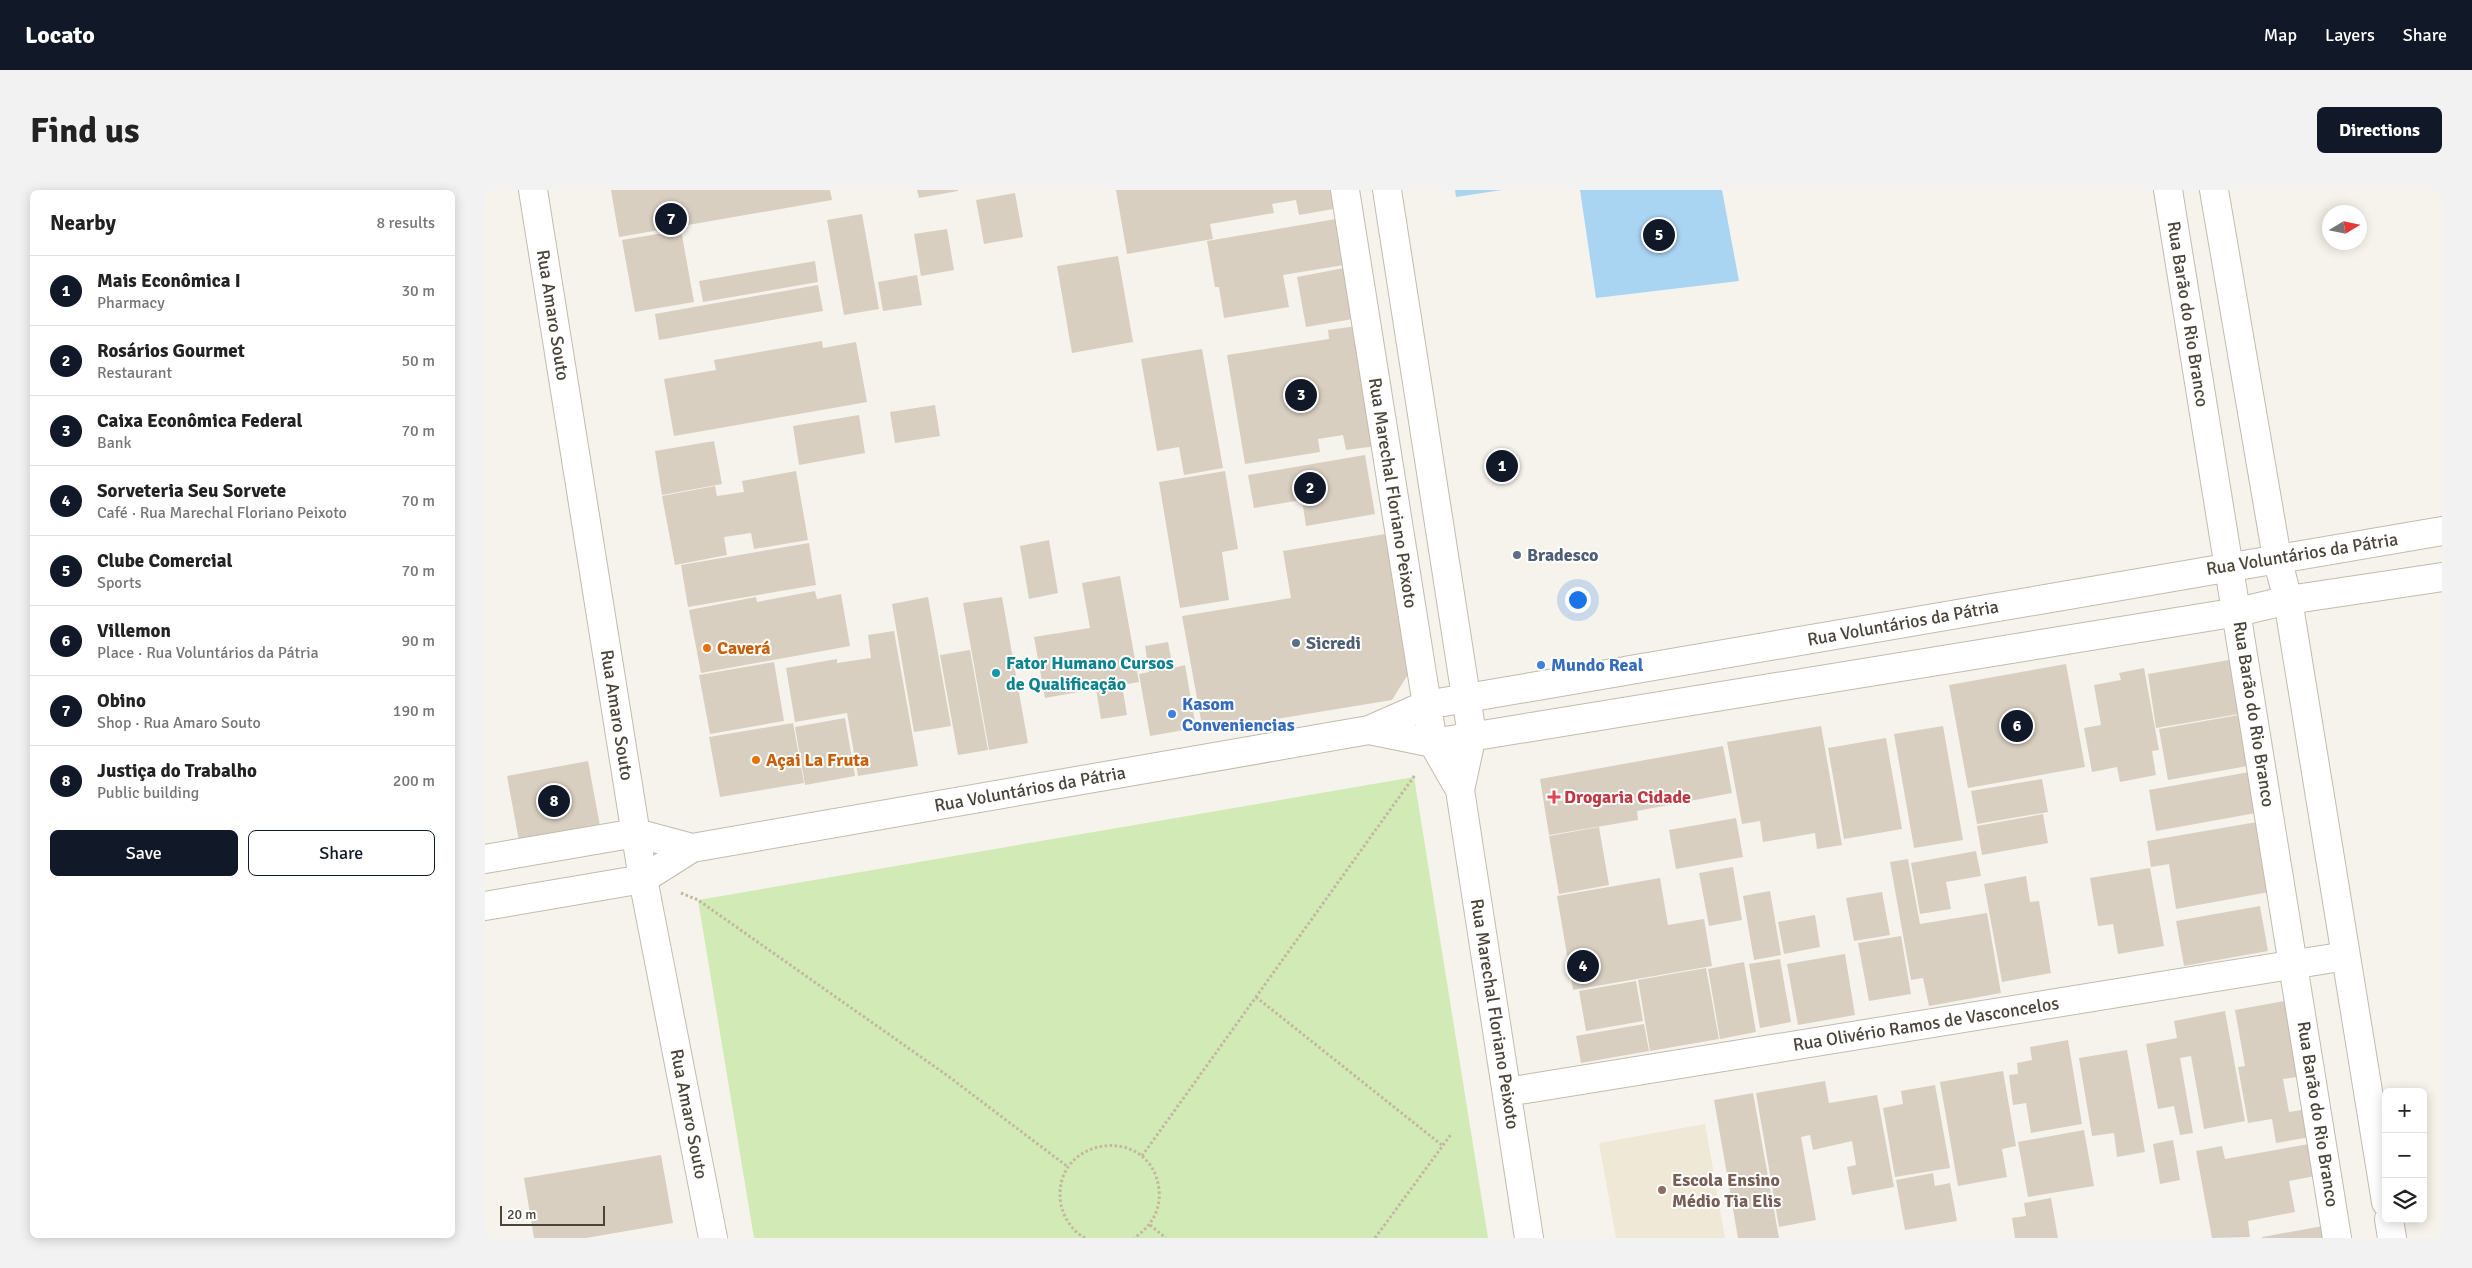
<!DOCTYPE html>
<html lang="en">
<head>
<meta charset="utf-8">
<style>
  body { margin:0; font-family:Signika,sans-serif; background:#f2f2f2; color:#222 }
  .controls { position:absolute; right:15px; bottom:15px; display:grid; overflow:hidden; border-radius:8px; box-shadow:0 2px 12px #0003 }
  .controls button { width:45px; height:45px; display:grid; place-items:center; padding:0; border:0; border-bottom:1px solid #e0e0e0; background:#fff; color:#222; font:25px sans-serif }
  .compass { position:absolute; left:1837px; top:15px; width:45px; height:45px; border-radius:50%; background:#fff; box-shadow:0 2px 12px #0003; rotate:80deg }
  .scale { position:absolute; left:15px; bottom:12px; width:105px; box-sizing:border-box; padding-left:5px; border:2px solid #4b4439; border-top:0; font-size:14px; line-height:18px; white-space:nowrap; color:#4b4439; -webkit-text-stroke:4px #fff; paint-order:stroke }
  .you { position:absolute; left:1092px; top:409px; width:18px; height:18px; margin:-12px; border:4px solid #fff; border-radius:50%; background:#1a73e8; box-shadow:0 0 0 8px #1a73e833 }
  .badge { display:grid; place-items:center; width:32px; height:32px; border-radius:50%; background:#111827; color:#fff; font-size:16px; font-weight:700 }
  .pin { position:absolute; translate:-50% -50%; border:2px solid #fff; box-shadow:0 1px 5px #0006 }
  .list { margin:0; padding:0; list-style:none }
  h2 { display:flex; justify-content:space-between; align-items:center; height:65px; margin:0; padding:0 20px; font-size:21px }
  h2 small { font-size:16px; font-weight:400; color:#767676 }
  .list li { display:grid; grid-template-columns:32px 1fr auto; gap:15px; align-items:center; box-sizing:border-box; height:70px; padding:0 20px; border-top:1px solid #e0e0e0 }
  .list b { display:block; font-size:19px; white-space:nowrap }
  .list p { margin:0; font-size:16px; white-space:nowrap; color:#767676 }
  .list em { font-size:16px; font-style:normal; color:#767676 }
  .actions { display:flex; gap:10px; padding:15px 20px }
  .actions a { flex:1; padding:11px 0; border:1px solid #111827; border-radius:8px; text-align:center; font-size:18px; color:#111827 }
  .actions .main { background:#111827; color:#fff }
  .icon { flex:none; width:28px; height:28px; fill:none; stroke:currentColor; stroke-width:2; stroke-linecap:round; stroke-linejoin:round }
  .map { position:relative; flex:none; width:1957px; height:1048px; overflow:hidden; border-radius:8px }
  header { display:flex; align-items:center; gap:30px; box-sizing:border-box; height:70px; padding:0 25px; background:#111827; color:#fff }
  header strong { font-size:24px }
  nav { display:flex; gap:28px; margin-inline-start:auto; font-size:18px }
  .intro { display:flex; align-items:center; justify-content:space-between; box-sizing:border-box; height:120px; padding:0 30px }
  h1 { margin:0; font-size:35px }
  .button { padding:12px 22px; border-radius:8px; background:#111827; color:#fff; font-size:18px; font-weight:700 }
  main { display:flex; gap:30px; padding:0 30px }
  aside { flex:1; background:#fff; border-radius:8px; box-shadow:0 2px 12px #0003 }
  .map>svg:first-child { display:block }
  .education { fill:#efe8d6 }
  .green { fill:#d2eab5 }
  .water { fill:#a9d4f2 }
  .building { fill:#d8cfc1 }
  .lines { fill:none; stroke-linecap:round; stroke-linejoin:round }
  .minor-casing { stroke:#c2bbae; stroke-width:30 }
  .path { stroke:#c4b79f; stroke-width:3; stroke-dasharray:2.5 2.5; stroke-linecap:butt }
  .minor { stroke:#fff; stroke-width:28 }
  .service-dot { fill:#5c6f8a; stroke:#fff; stroke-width:2 }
  .food-dot { fill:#e8710a; stroke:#fff; stroke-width:2 }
  .shop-dot { fill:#3f7fe0; stroke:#fff; stroke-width:2 }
  .culture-dot { fill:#0f9aa8; stroke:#fff; stroke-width:2 }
  .health-dot { fill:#e0444e; stroke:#fff; stroke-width:2 }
  .education-dot { fill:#8d6e63; stroke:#fff; stroke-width:2 }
  .labels { text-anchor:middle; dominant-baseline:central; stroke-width:4; stroke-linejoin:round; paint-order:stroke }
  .street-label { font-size:18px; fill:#4b4439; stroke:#fff }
  .service-label { font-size:18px; font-weight:bold; fill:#4e5e75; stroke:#fff; text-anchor:start }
  .food-label { font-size:18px; font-weight:bold; fill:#c56008; stroke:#fff; text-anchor:start }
  .culture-label { font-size:18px; font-weight:bold; fill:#0d838f; stroke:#fff; text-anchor:start }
  .shop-label { font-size:18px; font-weight:bold; fill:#366cbe; stroke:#fff; text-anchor:start }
  .health-label { font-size:18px; font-weight:bold; fill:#be3a42; stroke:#fff; text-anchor:start }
  .education-label { font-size:18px; font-weight:bold; fill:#785e54; stroke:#fff; text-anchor:start }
</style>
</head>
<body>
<header>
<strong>Locato</strong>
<nav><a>Map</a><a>Layers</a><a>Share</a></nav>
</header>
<div class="intro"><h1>Find us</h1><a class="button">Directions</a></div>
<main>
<aside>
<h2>Nearby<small>8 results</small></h2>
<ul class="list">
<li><span class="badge">1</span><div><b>Mais Econômica I</b><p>Pharmacy</p></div><em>30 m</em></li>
<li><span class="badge">2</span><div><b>Rosários Gourmet</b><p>Restaurant</p></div><em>50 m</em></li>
<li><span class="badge">3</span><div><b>Caixa Econômica Federal</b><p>Bank</p></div><em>70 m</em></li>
<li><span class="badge">4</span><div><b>Sorveteria Seu Sorvete</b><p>Café · Rua Marechal Floriano Peixoto</p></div><em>70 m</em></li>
<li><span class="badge">5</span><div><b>Clube Comercial</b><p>Sports</p></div><em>70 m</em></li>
<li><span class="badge">6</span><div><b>Villemon</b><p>Place · Rua Voluntários da Pátria</p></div><em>90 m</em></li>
<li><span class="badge">7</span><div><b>Obino</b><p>Shop · Rua Amaro Souto</p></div><em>190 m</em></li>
<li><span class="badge">8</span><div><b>Justiça do Trabalho</b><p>Public building</p></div><em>200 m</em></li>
</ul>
<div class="actions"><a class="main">Save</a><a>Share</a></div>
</aside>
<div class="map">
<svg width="1957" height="1048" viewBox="0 0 1957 1048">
  <rect width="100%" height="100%" fill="#f6f3ec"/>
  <path class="education" d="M 1220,934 L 1240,1048 L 1131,1048 L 1114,953 Z"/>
  <path class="green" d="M 929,587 L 1003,1048 L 269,1048 L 213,710 Z"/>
  <path class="water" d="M 970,0 L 1017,0 L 971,7 Z
    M 1095,0 L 1237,0 L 1254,91 L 1111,108 Z"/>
  <path class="building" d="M 126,0 L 345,0 L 347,10 L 134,47 Z
    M 432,0 L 473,0 L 473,1 L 434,8 Z
    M 631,0 L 857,0 L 860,17 L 814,25 L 811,10 L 787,14 L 789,23 L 725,34 L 728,49 L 642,64 Z
    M 530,3 L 538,47 L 499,54 L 491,10 Z
    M 377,24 L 394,119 L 359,125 L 342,30 Z
    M 851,29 L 859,75 L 798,85 L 804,117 L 739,128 L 734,97 L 730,97 L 722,51 Z
    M 462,39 L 469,80 L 436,86 L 429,44 Z
    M 196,40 L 209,112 L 150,122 L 137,50 Z
    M 633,66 L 648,152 L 587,163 L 572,76 Z
    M 330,71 L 333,92 L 218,112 L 214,91 Z
    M 859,78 L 868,129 L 821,137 L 812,87 Z
    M 432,85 L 437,115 L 398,121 L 393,92 Z
    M 333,95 L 338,121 L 174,150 L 170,124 Z
    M 872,136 L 891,256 L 861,260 L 858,245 L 833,249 L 835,262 L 760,274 L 742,165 L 844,149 L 843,140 Z
    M 337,151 L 338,158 L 371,152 L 382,212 L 189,246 L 179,189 L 231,180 L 229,170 Z
    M 717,159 L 738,278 L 699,285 L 694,257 L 672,261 L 656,169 Z
    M 450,215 L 455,246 L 410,253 L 405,222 Z
    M 374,225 L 380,263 L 314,275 L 308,236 Z
    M 229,251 L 237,294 L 177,305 L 170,261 Z
    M 880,265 L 890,324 L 821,336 L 817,310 L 769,318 L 763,285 Z
    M 311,281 L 323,350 L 269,359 L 266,343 L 239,347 L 242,365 L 190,375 L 177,306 L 230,296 L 232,306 L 259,302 L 257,291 Z
    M 740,281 L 753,359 L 737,362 L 744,410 L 695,418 L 674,292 Z
    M 900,344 L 925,481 L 907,510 L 718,541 L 697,426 L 806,408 L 798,361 Z
    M 564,350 L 573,403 L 544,409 L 535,356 Z
    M 324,353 L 331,395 L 203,417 L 196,375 Z
    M 635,386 L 654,492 L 637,495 L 642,525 L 616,529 L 611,499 L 560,508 L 549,447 L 605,438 L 597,393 Z
    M 330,401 L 332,409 L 356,404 L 365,456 L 216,483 L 204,420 L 271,407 L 272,412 Z
    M 443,407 L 466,536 L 429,542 L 407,414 Z
    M 517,407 L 543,553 L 504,560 L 478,413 Z
    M 409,441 L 433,576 L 373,586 L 362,523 L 310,532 L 301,478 L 352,469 L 352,473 L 386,468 L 383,445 Z
    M 683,452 L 688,478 L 700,475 L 711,538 L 665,546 L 654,484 L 664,482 L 660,456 Z
    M 485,460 L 503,560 L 473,565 L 455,465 Z
    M 1744,470 L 1754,524 L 1671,538 L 1663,484 Z
    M 289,472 L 299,531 L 225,544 L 214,485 Z
    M 1581,474 L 1600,577 L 1483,598 L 1464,495 Z
    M 1659,478 L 1674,560 L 1667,561 L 1671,585 L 1635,592 L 1632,577 L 1607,582 L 1599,538 L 1616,535 L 1609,495 L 1636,490 L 1634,483 Z
    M 1754,525 L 1763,576 L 1683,590 L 1674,539 Z
    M 360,528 L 370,586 L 320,595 L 310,537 Z
    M 308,533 L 319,593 L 235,607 L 224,547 Z
    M 1336,536 L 1357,655 L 1332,659 L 1330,643 L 1278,652 L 1275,631 L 1257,634 L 1242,552 Z
    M 1458,536 L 1478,650 L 1429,658 L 1409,544 Z
    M 1401,548 L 1417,639 L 1359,649 L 1343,558 Z
    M 1238,556 L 1247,603 L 1152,621 L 1153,630 L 1064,645 L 1055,589 Z
    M 103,571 L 115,636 L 34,651 L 22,586 Z
    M 1764,582 L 1771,623 L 1671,641 L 1664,600 Z
    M 1557,589 L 1563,622 L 1492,634 L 1486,601 Z
    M 1558,624 L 1563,653 L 1497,665 L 1492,636 Z
    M 1251,628 L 1258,667 L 1191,679 L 1184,640 Z
    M 1772,632 L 1784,702 L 1691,719 L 1684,674 L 1666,677 L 1662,651 Z
    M 1114,637 L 1124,695 L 1074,704 L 1064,646 Z
    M 1491,661 L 1496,686 L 1461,692 L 1466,719 L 1435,724 L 1426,673 Z
    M 1423,669 L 1435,734 L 1502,723 L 1516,803 L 1444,816 L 1438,788 L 1426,790 L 1405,672 Z
    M 1248,677 L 1257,730 L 1224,736 L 1214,683 Z
    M 1665,678 L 1679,756 L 1633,764 L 1628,734 L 1613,736 L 1605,688 Z
    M 1541,686 L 1545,712 L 1554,711 L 1566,783 L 1517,792 L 1499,694 Z
    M 1175,688 L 1183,735 L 1219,729 L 1227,776 L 1088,800 L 1072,706 Z
    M 1285,701 L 1296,765 L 1269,770 L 1258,706 Z
    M 1397,702 L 1405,745 L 1369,751 L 1361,708 Z
    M 1775,716 L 1783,761 L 1699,776 L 1691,731 Z
    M 1330,725 L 1335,757 L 1299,764 L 1293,732 Z
    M 1416,746 L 1426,804 L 1384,811 L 1373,753 Z
    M 1360,764 L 1370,825 L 1313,835 L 1302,774 Z
    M 1295,769 L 1306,832 L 1275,838 L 1264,774 Z
    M 1259,772 L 1271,842 L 1235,849 L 1223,779 Z
    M 1221,778 L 1234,849 L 1165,861 L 1153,790 Z
    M 1151,791 L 1158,831 L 1101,841 L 1094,801 Z
    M 1799,811 L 1812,887 L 1798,889 L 1804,922 L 1821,919 L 1825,947 L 1791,953 L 1787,929 L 1763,933 L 1753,877 L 1760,876 L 1750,820 Z
    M 1740,821 L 1760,931 L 1719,939 L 1706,866 L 1695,868 L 1708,943 L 1695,945 L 1689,916 L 1673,919 L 1661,854 L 1692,848 L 1689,831 Z
    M 1159,834 L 1164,861 L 1096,873 L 1091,846 Z
    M 1583,850 L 1597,934 L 1546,943 L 1541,913 L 1528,915 L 1524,885 L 1533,884 L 1532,873 L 1547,870 L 1545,857 Z
    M 1642,860 L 1660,962 L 1632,967 L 1629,943 L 1607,946 L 1594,868 Z
    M 1518,881 L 1531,956 L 1517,959 L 1522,987 L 1473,996 L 1455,892 Z
    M 1340,891 L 1344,913 L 1392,905 L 1409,997 L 1367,1005 L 1362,977 L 1371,975 L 1367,951 L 1328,960 L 1325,945 L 1316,947 L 1331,1030 L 1294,1037 L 1271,903 Z
    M 1450,895 L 1465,978 L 1410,987 L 1398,918 L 1418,914 L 1416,901 Z
    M 1268,903 L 1294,1048 L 1253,1048 L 1229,910 Z
    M 1599,940 L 1609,996 L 1543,1007 L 1533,952 Z
    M 1688,950 L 1695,990 L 1675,994 L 1668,954 Z
    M 1824,954 L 1830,986 L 1804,991 L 1810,1022 L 1763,1031 L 1765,1047 L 1727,1048 L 1711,961 L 1737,956 L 1740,969 Z
    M 176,965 L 188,1033 L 101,1048 L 49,1048 L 39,988 Z
    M 1448,983 L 1450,996 L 1465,993 L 1472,1031 L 1420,1040 L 1411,990 Z
    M 1566,1008 L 1573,1048 L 1530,1048 L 1527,1028 L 1541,1026 L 1539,1013 Z
    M 1838,1036 L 1840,1048 L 1777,1048 L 1777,1047 Z"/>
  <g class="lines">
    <defs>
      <path id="minor" d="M 48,0 L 158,689 L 228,1048
        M 860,0 L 948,553 L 975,600
        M 902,0 L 987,545 L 975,600 L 1044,1048
        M 1683,0 L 1852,1048
        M 1729,0 L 1792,368 L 1803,410 L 1901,1012
        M 884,540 L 948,553 L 1753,422 L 1803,410 L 1957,387
        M 0,669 L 151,643 L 207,658
        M 0,716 L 158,689 L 207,658 L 884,540 L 941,515 L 1957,341
        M 1022,902 L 1861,766
        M 1904,1029 L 1907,1048"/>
    </defs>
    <use href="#minor" class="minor-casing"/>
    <path class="path" d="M 196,703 L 213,710 L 463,886 L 583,977
      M 771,807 L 958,956
      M 657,966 L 930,585
      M 665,1035 L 681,1048
      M 600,1048 C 588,1042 579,1028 576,1015 C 564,946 667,932 674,1000 C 676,1020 666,1037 649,1048
      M 890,1048 L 967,943"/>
    <use href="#minor" class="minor"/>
  </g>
  <g class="service-dot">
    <circle cx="1032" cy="365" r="5"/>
    <circle cx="811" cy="453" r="5"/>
  </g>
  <g class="food-dot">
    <circle cx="222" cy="458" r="5"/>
    <circle cx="271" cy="570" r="5"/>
  </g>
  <g class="shop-dot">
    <circle cx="1056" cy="475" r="5"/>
    <circle cx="687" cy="524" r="5"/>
  </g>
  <circle class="culture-dot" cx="511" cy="483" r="5"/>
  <path class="health-dot" d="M1066.5 599.5h5v5h5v5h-5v5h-5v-5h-5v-5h5z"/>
  <circle class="education-dot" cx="1177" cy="1000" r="5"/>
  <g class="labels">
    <g class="street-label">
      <text transform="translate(1703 124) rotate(81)">Rua Barão do Rio Branco</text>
      <text transform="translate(68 125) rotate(81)">Rua Amaro Souto</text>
      <text transform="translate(908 303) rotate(81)">Rua Marechal Floriano Peixoto</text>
      <text transform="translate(1817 364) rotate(-9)">Rua Voluntários da Pátria</text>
      <text transform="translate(1418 433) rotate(-10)">Rua Voluntários da Pátria</text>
      <text transform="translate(1769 524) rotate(81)">Rua Barão do Rio Branco</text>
      <text transform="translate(132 525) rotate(81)">Rua Amaro Souto</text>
      <text transform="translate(545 599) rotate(-10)">Rua Voluntários da Pátria</text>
      <text transform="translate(1010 824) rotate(81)">Rua Marechal Floriano Peixoto</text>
      <text transform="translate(1441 834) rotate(-9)">Rua Olivério Ramos de Vasconcelos</text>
      <text transform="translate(204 924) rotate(79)">Rua Amaro Souto</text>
      <text transform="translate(1833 924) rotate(81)">Rua Barão do Rio Branco</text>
    </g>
    <g class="service-label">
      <text x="1042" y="365">Bradesco</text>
      <text x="821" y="453">Sicredi</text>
    </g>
    <g class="food-label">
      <text x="232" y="458">Caverá</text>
      <text x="281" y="570">Açai La Fruta</text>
    </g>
    <g class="culture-label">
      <text x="521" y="473">Fator Humano Cursos<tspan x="521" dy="21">de Qualificação</tspan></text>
    </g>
    <g class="shop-label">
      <text x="1066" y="475">Mundo Real</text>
      <text x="697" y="514">Kasom<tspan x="697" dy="21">Conveniencias</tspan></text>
    </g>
    <g class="health-label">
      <text x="1079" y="607">Drogaria Cidade</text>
    </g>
    <g class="education-label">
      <text x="1187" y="990">Escola Ensino<tspan x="1187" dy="21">Médio Tia Elis</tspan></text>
    </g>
  </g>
</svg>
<div class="controls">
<button>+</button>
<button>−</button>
<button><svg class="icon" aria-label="layers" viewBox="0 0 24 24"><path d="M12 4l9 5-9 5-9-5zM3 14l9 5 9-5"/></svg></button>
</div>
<svg class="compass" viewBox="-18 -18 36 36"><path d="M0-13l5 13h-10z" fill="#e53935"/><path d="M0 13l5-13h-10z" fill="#767676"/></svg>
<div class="scale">20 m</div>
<div class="you"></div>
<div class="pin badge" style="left:1017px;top:276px">1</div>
<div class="pin badge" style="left:825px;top:298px">2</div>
<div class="pin badge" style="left:816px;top:205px">3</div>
<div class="pin badge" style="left:1098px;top:776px">4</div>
<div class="pin badge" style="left:1174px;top:45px">5</div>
<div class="pin badge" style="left:1532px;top:536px">6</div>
<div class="pin badge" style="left:186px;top:29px">7</div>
<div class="pin badge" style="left:69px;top:611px">8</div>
</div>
</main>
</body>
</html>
